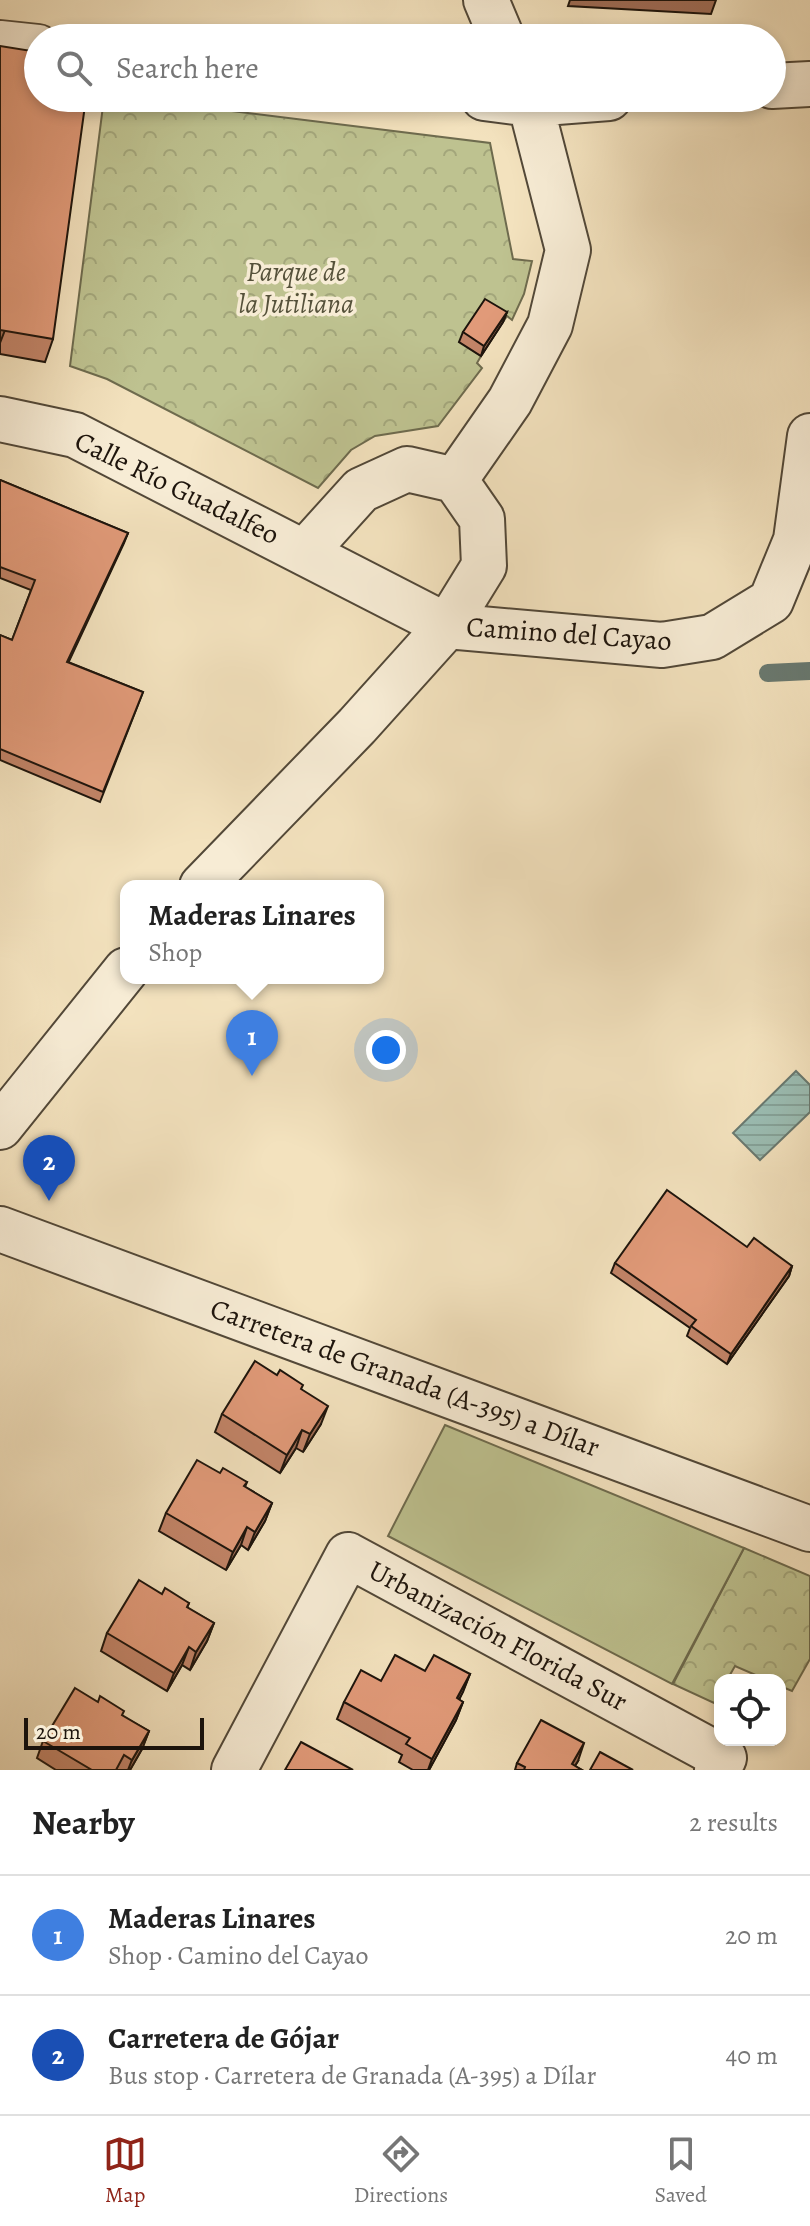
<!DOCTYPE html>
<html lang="en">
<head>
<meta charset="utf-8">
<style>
  body { margin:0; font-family:Alegreya,serif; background:#f2f2f2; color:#222 }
  .controls { position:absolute; right:24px; bottom:24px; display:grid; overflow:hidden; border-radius:16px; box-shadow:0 4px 12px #0003 }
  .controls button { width:72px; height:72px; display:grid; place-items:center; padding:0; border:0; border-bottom:2px solid #e0e0e0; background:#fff; color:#222; font:40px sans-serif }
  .scale { position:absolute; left:24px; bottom:20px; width:180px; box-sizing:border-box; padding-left:8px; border:4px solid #1d140c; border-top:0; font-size:22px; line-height:28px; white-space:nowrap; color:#1d140c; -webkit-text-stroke:6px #f7ecd5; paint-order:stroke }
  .you { position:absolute; left:386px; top:1050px; width:28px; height:28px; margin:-20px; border:6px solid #fff; border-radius:50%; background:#1a73e8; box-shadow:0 0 0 12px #1a73e833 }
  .badge { display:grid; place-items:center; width:52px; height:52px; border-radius:50%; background:#8f2418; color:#fff; font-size:26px; font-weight:700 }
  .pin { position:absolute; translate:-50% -66px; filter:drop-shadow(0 2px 4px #0008) }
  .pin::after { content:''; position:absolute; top:42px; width:28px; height:24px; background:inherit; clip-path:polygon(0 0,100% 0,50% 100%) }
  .popup { position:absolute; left:120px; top:880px; width:264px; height:104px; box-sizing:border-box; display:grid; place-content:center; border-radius:16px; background:#fff; filter:drop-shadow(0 2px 6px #0005); font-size:26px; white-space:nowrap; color:#767676 }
  .popup b { font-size:30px; color:#222 }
  .popup::after { content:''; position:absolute; left:50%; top:100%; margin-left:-16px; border:16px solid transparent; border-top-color:#fff }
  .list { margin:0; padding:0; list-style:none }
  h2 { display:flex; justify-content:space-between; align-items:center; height:104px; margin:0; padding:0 32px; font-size:34px }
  h2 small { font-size:26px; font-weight:400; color:#767676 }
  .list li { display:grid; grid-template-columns:52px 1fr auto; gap:24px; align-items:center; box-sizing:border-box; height:120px; padding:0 32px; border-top:2px solid #e0e0e0 }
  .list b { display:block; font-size:30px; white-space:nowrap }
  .list p { margin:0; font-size:26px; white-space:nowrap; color:#767676 }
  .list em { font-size:26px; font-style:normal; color:#767676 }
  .icon { flex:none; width:44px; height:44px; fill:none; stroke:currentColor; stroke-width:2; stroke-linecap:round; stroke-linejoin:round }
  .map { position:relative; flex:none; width:810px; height:1770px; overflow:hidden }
  .search { position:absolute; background:#fff; box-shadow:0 4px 12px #0003; left:24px; right:24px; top:24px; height:88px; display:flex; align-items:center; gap:20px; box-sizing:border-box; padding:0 28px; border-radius:44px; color:#767676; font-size:30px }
  .sheet { height:344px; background:#fff }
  nav { display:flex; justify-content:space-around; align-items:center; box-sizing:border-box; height:112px; border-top:2px solid #e0e0e0; background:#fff; font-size:22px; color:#767676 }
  nav a { display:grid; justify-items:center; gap:4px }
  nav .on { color:#8f2418 }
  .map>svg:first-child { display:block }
  .park { fill:url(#park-crowns); stroke:#6e6b4e; stroke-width:2 }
  .pitch { fill:#bec290; stroke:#6e6b4e; stroke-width:2 }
  .water { fill:url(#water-rules); stroke:#697970; stroke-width:2 }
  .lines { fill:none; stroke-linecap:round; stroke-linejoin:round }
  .stream { stroke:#697970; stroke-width:18 }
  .minor-casing { stroke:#524838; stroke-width:48 }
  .minor { stroke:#f7ecd5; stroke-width:44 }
  .wall { fill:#c28468; stroke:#1d140c; stroke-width:2 }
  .shaded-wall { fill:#9e6c55; stroke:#1d140c; stroke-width:2 }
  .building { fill:#e19a79; stroke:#1d140c; stroke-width:2 }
  .labels { text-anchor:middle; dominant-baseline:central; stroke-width:7; stroke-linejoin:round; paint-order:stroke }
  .park-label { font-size:28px; font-style:italic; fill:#55513a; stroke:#f7ecd5 }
  .street-label { font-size:28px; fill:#1d140c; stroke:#f7ecd5 }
</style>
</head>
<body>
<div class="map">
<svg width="810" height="1770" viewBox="0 0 810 1770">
  <defs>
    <pattern id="park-crowns" width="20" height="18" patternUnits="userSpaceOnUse" patternTransform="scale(2)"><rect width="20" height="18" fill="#bec290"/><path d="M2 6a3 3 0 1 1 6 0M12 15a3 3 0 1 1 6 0" fill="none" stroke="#a3a67b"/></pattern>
    <pattern id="water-rules" width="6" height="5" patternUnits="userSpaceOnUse" patternTransform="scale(2)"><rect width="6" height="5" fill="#9bbdb3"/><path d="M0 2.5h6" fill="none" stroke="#85a299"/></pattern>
  </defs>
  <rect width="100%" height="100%" fill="#f3e2be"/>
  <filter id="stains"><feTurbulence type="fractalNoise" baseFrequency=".0025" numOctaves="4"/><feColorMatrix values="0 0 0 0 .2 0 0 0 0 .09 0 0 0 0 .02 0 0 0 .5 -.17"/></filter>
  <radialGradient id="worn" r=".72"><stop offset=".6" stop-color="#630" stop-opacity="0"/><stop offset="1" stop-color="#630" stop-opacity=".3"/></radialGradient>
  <path class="park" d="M 104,98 L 126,98 L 490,143 L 513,259 L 532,261 L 524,294 L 512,320 L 507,316 L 503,322 L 460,342 L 481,356 L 477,363 L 482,368 L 438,426 L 375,436 L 351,450 L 318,488 L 107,379 L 70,366 Z
    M 744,1548 L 810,1576 L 810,1659 L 792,1691 L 780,1686 L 780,1680 L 767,1680 L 735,1666 L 727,1680 L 720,1680 L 720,1693 L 714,1703 L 673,1684 Z"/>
  <path class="pitch" d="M 445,1425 L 744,1548 L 672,1684 L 388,1536 Z"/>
  <path class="water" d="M 796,1071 L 810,1085 L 810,1112 L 760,1160 L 733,1133 Z"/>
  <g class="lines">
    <path class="stream" d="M 768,673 L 810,671"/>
    <defs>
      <path id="minor" d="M 486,0 L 502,38
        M 0,43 L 38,47
        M 772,86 L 810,84
        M 484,98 L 531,104 L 609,98
        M 0,419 L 75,435 L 447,626 L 662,645 L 712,637 L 771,601 L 796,540 L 810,436
        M 455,480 L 510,401 L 550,325 L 568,250 L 529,98
        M 202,886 L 357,726 L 447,626 L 484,566 L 482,519 L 455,480 L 407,469 L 361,490 L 305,552
        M 0,1127 L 126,970
        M 0,1229 L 810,1529
        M 234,1770 L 348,1555 L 724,1758 L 717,1770"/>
    </defs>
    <use href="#minor" class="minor-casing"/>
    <use href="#minor" class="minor"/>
  </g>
  <path class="wall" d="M 0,46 L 53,339 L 45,362 L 0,354 Z
    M 507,312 L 503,322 L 481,356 L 459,342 L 463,332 Z
    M 0,480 L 128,533 L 68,662 L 143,692 L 100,802 L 0,760 L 0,635 L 12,640 L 31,590 L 0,578 Z
    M 747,1247 L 792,1266 L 789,1276 L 727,1364 L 687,1336 L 690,1328 L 611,1273 L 615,1263 Z
    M 301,1390 L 321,1424 L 303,1452 L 296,1448 L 280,1473 L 215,1432 L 222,1414 Z
    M 220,1473 L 247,1482 L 245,1487 L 272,1503 L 265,1521 L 248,1550 L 241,1545 L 226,1570 L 159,1531 L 166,1513 Z
    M 162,1594 L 189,1603 L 187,1608 L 214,1623 L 207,1641 L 190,1670 L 182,1665 L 167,1691 L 101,1651 L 107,1633 Z
    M 425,1671 L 470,1674 L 459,1700 L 463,1702 L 456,1720 L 429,1770 L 413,1770 L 399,1762 L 402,1755 L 337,1719 L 344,1702 L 381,1681 Z
    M 122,1716 L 149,1731 L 142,1749 L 130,1770 L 56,1770 L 37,1758 L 43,1741 Z
    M 578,1761 L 575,1766 L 582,1770 L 515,1770 L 517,1763 Z"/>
  <path class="shaded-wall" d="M 570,0 L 716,0 L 711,14 L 568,6 Z
    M 507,312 L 503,322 L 481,356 L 484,346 Z
    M 0,330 L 5,330 L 0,343 Z
    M 128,533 L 124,543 L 64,672 L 67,662 Z
    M 792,1266 L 789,1276 L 727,1364 L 731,1354 Z
    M 328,1406 L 321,1424 L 303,1452 L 310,1434 Z
    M 302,1430 L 296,1448 L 280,1473 L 287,1455 Z
    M 272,1503 L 265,1521 L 248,1550 L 255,1532 Z
    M 247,1527 L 241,1545 L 226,1570 L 233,1552 Z
    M 214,1623 L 207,1641 L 190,1670 L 196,1652 Z
    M 189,1647 L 182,1665 L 167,1691 L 174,1673 Z
    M 470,1674 L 463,1692 L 450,1716 L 457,1698 Z
    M 463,1702 L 456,1720 L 429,1770 L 428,1770 L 432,1759 Z
    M 149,1731 L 142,1749 L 130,1770 L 128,1770 L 132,1760 Z
    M 584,1743 L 578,1761 L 572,1770 L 572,1764 Z"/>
  <path class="building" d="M 0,46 L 38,52 L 38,98 L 86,98 L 53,339 L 0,330 Z
    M 485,299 L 507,312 L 484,346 L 463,332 Z
    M 0,480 L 128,533 L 67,662 L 143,692 L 103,792 L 0,749 L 0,635 L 12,640 L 35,580 L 0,567 Z
    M 667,1190 L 747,1247 L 754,1238 L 792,1266 L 731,1354 L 691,1326 L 696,1320 L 615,1263 Z
    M 255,1361 L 277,1375 L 280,1370 L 303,1385 L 301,1389 L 328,1406 L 310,1434 L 302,1430 L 287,1455 L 222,1414 Z
    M 197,1460 L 220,1473 L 223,1468 L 247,1482 L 244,1486 L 272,1503 L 255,1532 L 247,1527 L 233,1552 L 166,1513 Z
    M 139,1580 L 162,1594 L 165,1588 L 189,1603 L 187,1607 L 214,1623 L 196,1652 L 189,1647 L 174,1673 L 107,1633 Z
    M 395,1655 L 425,1671 L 434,1655 L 470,1674 L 457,1698 L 463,1702 L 432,1759 L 406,1744 L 410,1738 L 344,1702 L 361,1670 L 381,1681 Z
    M 75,1688 L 98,1702 L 100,1696 L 124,1711 L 122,1715 L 149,1731 L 132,1760 L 124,1755 L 116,1770 L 92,1770 L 43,1741 Z
    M 541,1720 L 584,1743 L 572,1764 L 582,1770 L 524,1770 L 525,1767 L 517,1763 Z
    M 301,1742 L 353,1770 L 285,1770 Z
    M 600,1752 L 633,1770 L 590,1770 Z"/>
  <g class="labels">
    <g class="park-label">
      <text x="296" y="272">Parque de<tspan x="296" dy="32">la Jutiliana</tspan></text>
    </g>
    <g class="street-label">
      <text transform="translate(177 488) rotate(26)">Calle Río Guadalfeo</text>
      <text transform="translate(569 634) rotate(4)">Camino del Cayao</text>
      <text transform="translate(405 1378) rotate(20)">Carretera de Granada (A-395) a Dílar</text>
      <text transform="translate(498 1636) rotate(28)">Urbanización Florida Sur</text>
    </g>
  </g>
  <rect width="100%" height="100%" filter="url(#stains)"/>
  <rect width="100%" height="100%" fill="url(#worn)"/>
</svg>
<div class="controls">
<button><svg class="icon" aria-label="locate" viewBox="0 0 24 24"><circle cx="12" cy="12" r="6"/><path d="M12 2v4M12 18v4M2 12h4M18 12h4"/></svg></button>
</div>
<div class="scale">20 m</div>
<div class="you"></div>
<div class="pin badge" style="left:252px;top:1076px;background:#3f7fe0">1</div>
<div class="popup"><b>Maderas Linares</b>Shop</div>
<div class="pin badge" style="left:49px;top:1201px;background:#1a4fb4">2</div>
<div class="search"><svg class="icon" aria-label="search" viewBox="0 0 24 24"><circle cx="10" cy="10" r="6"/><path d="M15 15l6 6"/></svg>Search here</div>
</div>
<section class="sheet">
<h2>Nearby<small>2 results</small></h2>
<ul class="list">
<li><span class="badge" style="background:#3f7fe0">1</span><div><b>Maderas Linares</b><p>Shop · Camino del Cayao</p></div><em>20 m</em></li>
<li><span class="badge" style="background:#1a4fb4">2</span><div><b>Carretera de Gójar</b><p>Bus stop · Carretera de Granada (A-395) a Dílar</p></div><em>40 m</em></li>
</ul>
</section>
<nav>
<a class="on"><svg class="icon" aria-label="map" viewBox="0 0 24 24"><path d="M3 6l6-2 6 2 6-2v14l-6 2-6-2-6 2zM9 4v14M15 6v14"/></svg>Map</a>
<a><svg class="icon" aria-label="directions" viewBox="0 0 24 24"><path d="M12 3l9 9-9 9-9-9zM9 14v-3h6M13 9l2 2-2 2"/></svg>Directions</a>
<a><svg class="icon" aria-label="saved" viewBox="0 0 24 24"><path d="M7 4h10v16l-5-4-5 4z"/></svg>Saved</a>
</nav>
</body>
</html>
